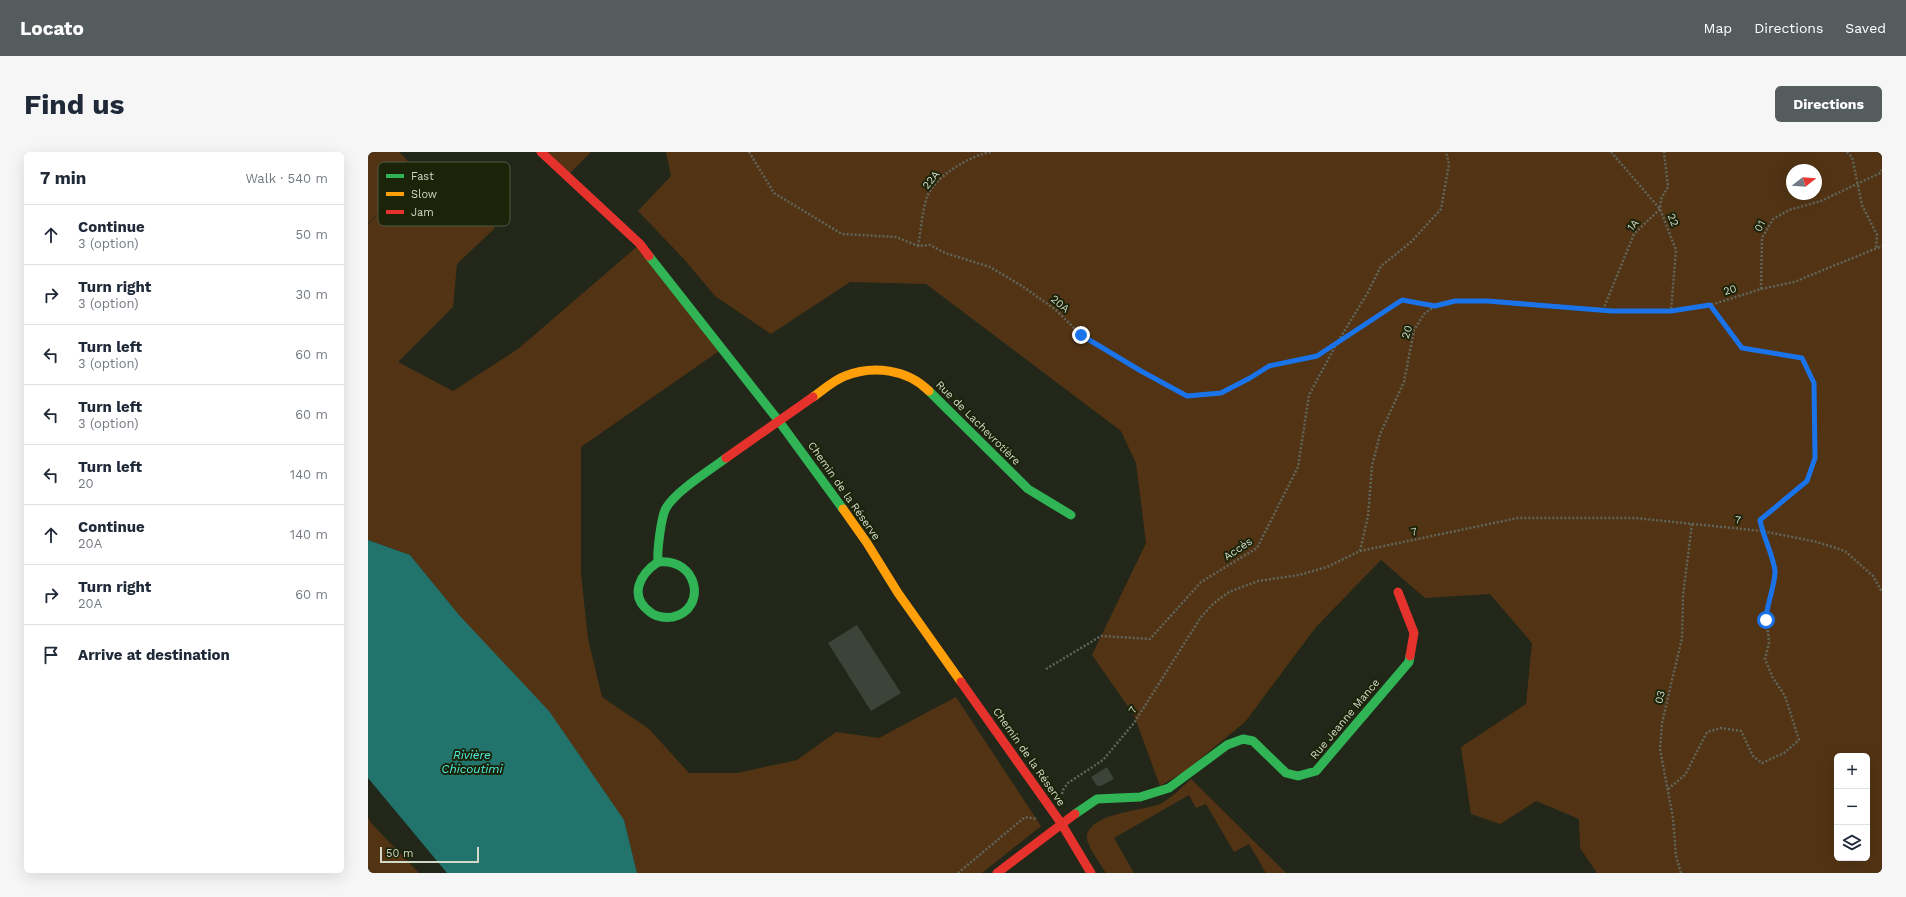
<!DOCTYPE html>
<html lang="en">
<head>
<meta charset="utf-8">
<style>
  body { margin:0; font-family:"Work Sans",sans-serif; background:#f6f6f7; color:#1f2937 }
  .controls { position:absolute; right:12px; bottom:12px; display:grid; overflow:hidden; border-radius:6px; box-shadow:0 4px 16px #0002 }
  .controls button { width:36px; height:36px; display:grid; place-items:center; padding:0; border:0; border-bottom:1px solid #e0e1e3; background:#fff; color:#1f2937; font:20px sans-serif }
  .compass { position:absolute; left:1418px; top:12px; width:36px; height:36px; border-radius:50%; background:#fff; box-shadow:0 4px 16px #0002; rotate:73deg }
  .scale { position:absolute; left:12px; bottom:10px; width:99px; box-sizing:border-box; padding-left:4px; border:2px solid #d1d8c8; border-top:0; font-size:11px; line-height:14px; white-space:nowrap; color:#d1d8c8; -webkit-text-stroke:3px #1b2309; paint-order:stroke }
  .stop { position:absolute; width:12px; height:12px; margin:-9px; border:3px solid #1a73e8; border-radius:50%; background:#fff }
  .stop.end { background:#1a73e8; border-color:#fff; box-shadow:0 1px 4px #0008 }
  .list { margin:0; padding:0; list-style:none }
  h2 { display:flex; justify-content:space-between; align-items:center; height:52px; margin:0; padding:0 16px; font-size:17px }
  h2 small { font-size:13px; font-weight:400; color:#747a83 }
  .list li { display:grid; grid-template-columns:26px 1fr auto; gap:12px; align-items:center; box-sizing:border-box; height:60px; padding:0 16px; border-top:1px solid #e0e1e3 }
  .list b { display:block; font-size:15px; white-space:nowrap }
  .list p { margin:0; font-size:13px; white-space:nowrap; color:#747a83 }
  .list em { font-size:13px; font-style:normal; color:#747a83 }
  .icon { flex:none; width:22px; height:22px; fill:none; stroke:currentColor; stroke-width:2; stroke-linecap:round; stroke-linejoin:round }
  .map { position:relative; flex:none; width:1514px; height:721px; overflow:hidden; border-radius:6px }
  header { display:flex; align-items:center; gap:24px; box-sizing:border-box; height:56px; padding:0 20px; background:#545c5d; color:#fff }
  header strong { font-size:19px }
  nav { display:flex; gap:22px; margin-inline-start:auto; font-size:14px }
  .intro { display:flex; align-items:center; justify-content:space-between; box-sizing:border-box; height:96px; padding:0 24px }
  h1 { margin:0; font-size:28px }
  .button { padding:10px 18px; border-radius:6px; background:#545c5d; color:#fff; font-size:14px; font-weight:700 }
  main { display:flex; gap:24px; padding:0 24px }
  aside { flex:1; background:#fff; border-radius:6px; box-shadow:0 4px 16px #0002 }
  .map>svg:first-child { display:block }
  .green { fill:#523414; fill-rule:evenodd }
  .water { fill:#21736c }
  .building { fill:#3c443a }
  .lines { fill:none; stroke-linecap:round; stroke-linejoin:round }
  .path { stroke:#61655a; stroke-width:2.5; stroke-dasharray:2 2; stroke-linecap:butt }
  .fast { stroke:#30b455; stroke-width:9 }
  .slow { stroke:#ff9f0a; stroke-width:9 }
  .jam { stroke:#e5322d; stroke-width:9 }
  .route { stroke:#1a73e8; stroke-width:5 }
  .labels { text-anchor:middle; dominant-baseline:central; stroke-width:4; stroke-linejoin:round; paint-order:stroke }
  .street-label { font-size:11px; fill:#d1d8c8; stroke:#1b2309 }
  .water-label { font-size:12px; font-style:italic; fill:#4eefe3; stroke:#1b2309 }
  .key { fill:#1b2309; stroke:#525942; stroke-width:1 }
  .key-label { font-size:11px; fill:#d1d8c8 }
</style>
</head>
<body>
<header>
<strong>Locato</strong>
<nav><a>Map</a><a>Directions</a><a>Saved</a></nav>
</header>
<div class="intro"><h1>Find us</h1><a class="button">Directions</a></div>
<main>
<aside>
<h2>7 min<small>Walk · 540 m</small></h2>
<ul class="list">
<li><svg class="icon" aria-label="ahead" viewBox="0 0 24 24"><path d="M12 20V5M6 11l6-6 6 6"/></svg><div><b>Continue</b><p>3 (option)</p></div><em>50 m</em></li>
<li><svg class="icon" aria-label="right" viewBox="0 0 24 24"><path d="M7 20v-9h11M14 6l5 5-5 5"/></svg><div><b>Turn right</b><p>3 (option)</p></div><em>30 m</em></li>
<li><svg class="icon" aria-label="left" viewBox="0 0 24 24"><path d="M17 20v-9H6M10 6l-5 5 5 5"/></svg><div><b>Turn left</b><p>3 (option)</p></div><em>60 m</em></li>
<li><svg class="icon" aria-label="left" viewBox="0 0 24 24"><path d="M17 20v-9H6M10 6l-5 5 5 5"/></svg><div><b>Turn left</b><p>3 (option)</p></div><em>60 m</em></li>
<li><svg class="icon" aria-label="left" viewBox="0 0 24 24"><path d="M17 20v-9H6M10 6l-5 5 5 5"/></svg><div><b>Turn left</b><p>20</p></div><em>140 m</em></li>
<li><svg class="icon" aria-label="ahead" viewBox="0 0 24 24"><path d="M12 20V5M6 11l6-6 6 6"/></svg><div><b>Continue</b><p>20A</p></div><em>140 m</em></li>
<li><svg class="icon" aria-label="right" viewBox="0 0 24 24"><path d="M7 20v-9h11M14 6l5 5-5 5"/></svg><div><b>Turn right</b><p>20A</p></div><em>60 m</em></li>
<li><svg class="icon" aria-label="arrive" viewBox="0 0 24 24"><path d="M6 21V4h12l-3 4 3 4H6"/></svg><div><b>Arrive at destination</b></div></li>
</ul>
</aside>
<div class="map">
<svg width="1514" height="721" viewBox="0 0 1514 721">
  <rect width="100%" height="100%" fill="#222719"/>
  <path class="green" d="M 0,0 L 31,0 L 52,22 L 127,76 L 89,112 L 85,155 L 30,210 L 85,239 L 150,197 L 272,92 L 354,197 L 213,295 L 213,422 L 220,487 L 234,545 L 281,577 L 321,621 L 369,621 L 429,608 L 468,580 L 511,586 L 588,545 L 673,674 L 614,721 L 269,721 L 256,668 L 42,403 L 0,388 L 0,72 L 25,48 L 0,71 Z
    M 173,0 L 223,0 L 198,25 Z
    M 298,0 L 1514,0 L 1514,721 L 1229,721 L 1212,696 L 1211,667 L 1168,649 L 1132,672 L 1103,662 L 1093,595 L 1158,552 L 1164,491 L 1122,442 L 1057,446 L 1013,408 L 948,475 L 877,570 L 816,620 L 792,634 L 766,563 L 724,503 L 778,391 L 768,311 L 753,279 L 558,132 L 482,130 L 403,182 L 347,144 L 315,106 L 270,59 L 303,24 ZM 1424,18 L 1448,18 L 1448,42 L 1424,42 ZM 1469,604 L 1499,604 L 1499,706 L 1469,706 Z
    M 823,627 L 912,715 L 918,721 L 898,721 L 881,692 L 866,700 L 838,652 L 828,656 L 821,643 L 746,686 L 766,721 L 738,721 C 734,714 719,694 719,686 C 719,661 775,659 792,652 C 804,646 813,636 823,627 Z
    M 0,665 L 3,671 L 51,721 L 0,721 Z"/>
  <path class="water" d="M 0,388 L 42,403 L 91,463 L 181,559 L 256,668 L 269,721 L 79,721 L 0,626 Z"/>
  <path class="building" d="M 489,473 L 533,541 L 503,559 L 460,491 Z
    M 739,615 L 746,627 L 733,634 L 729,634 L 723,625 Z"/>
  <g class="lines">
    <path class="path" d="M 381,0 L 406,41 L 474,82 L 528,85 L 550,94 L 562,93 L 577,101 L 622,115 L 654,134 L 688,158 L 713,183 L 773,219 L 819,244 L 853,241 L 883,226 L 901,214 L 949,204 L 1034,148 L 1067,154
      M 1243,0 L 1292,57 L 1308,98 L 1303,159
      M 1479,0 L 1484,5 L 1494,53 L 1509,83 L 1508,96
      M 550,94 C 553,78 554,60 559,45 C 566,25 604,2 624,0
      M 1393,137 L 1394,86 L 1405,67 L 1421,58 L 1453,49 L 1512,21 L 1514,18
      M 1235,158 L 1266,82 L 1292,57 L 1293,47 L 1300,35 L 1296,0
      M 992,399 L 1000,364 L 1004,314 L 1012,282 L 1036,230 L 1046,178 L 1056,162 L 1067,154 L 1087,149 L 1119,149 L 1244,159 L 1303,159 L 1336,155 L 1393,137 L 1426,130 L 1514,94
      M 678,517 L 733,484 L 782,487 L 833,430 L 889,396 L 930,315 L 941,243 L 969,191 L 999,142 L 1013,114 L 1043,90 L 1073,57 L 1081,12 L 1078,0
      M 1300,637 L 1317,623 L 1339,580 L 1353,576 L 1373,579 L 1385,604 L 1394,611 L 1416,601 L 1431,588 L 1417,544 L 1405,526 L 1397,507 L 1401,491 L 1398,459 L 1407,420 L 1394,379 L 1392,368 L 1439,329 L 1447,306 L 1446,231 L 1434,206 L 1374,196 L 1342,153
      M 694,642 L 695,638 L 700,631 L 735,608 L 766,571 L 833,465 L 846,451 L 861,440 L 890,429 L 931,423 L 959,415 L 992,399 L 1150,366 L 1267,366 L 1394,379 L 1449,390 L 1477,399 L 1505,424 L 1514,440
      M 590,721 L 657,665 L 669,667
      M 1313,721 L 1308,704 L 1305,666 L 1292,597 L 1294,571 L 1314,486 L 1315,443 L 1324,372"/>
    <path class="fast" d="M 281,104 L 410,268 L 475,357
      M 561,239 L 660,337 L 703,363
      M 290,410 C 330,405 340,457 305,465 C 297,466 288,465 282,460 C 260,444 272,422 290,410 C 289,399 293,365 298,356 C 309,338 341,319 358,306
      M 707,662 L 729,647 L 772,645 L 801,636 L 859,593 L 875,587 L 885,589 L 918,621 L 930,624 L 948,619 L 1041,510 L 1042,504"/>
    <path class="slow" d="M 445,245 C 455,238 466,228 477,224 C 505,213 539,217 561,239
      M 475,357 L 499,391 L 530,441 L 593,530"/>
    <path class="jam" d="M 173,0 L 272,92 L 281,104
      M 358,306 L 445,245
      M 1030,440 L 1046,481 L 1042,504
      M 593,530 L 693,671 L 723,721
      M 629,721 L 707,662"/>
  </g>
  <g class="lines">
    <path class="route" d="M 713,183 L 773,219 L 819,244 L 853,241 L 882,226 L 901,214 L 949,204 L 1034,148 L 1067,154 L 1087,149 L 1119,149 L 1244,159 L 1303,159 L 1342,153 L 1374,196 L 1434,206 L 1446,231 L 1447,306 L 1439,329 L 1392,368 C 1395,385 1405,402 1407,419 C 1408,430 1398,454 1398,468"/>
  </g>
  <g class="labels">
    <g class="street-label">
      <text transform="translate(563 28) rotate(-51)">22A</text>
      <text transform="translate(1305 68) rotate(68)">22</text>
      <text transform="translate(1265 73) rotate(-50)">1A</text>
      <text transform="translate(1392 74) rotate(-63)">01</text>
      <text transform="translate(1362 138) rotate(-17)">20</text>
      <text transform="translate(692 152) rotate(40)">20A</text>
      <text transform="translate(1039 180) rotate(-71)">20</text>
      <text transform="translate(610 271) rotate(45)">Rue de Lachevrotière</text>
      <text transform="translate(476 339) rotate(55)">Chemin de la Réserve</text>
      <text transform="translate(1370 368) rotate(6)">7</text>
      <text transform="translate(1046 380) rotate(-12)">7</text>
      <text transform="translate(870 397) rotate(-34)">Accès</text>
      <text transform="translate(1292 545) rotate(-77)">03</text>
      <text transform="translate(765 558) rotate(-58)">7</text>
      <text transform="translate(977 567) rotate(-50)">Rue Jeanne Mance</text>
      <text transform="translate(661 605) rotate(55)">Chemin de la Réserve</text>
    </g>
    <g class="water-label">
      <text x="104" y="603">Rivière<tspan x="104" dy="14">Chicoutimi</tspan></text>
    </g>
  </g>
  <rect x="10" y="10" width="132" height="64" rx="6" class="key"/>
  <rect x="18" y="22" width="18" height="4" fill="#30b455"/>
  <rect x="18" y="40" width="18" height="4" fill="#ff9f0a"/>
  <rect x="18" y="58" width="18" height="4" fill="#e5322d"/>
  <g class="key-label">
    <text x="43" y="28">Fast</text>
    <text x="43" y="46">Slow</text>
    <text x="43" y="64">Jam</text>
  </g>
</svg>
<div class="controls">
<button>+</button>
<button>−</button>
<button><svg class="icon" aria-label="layers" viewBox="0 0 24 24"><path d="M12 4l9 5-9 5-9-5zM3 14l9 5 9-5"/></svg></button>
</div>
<svg class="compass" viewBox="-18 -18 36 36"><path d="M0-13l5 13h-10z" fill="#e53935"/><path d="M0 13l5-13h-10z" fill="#747a83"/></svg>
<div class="scale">50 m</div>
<div class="stop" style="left:1398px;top:468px"></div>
<div class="stop end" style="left:713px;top:183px"></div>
</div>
</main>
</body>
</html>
